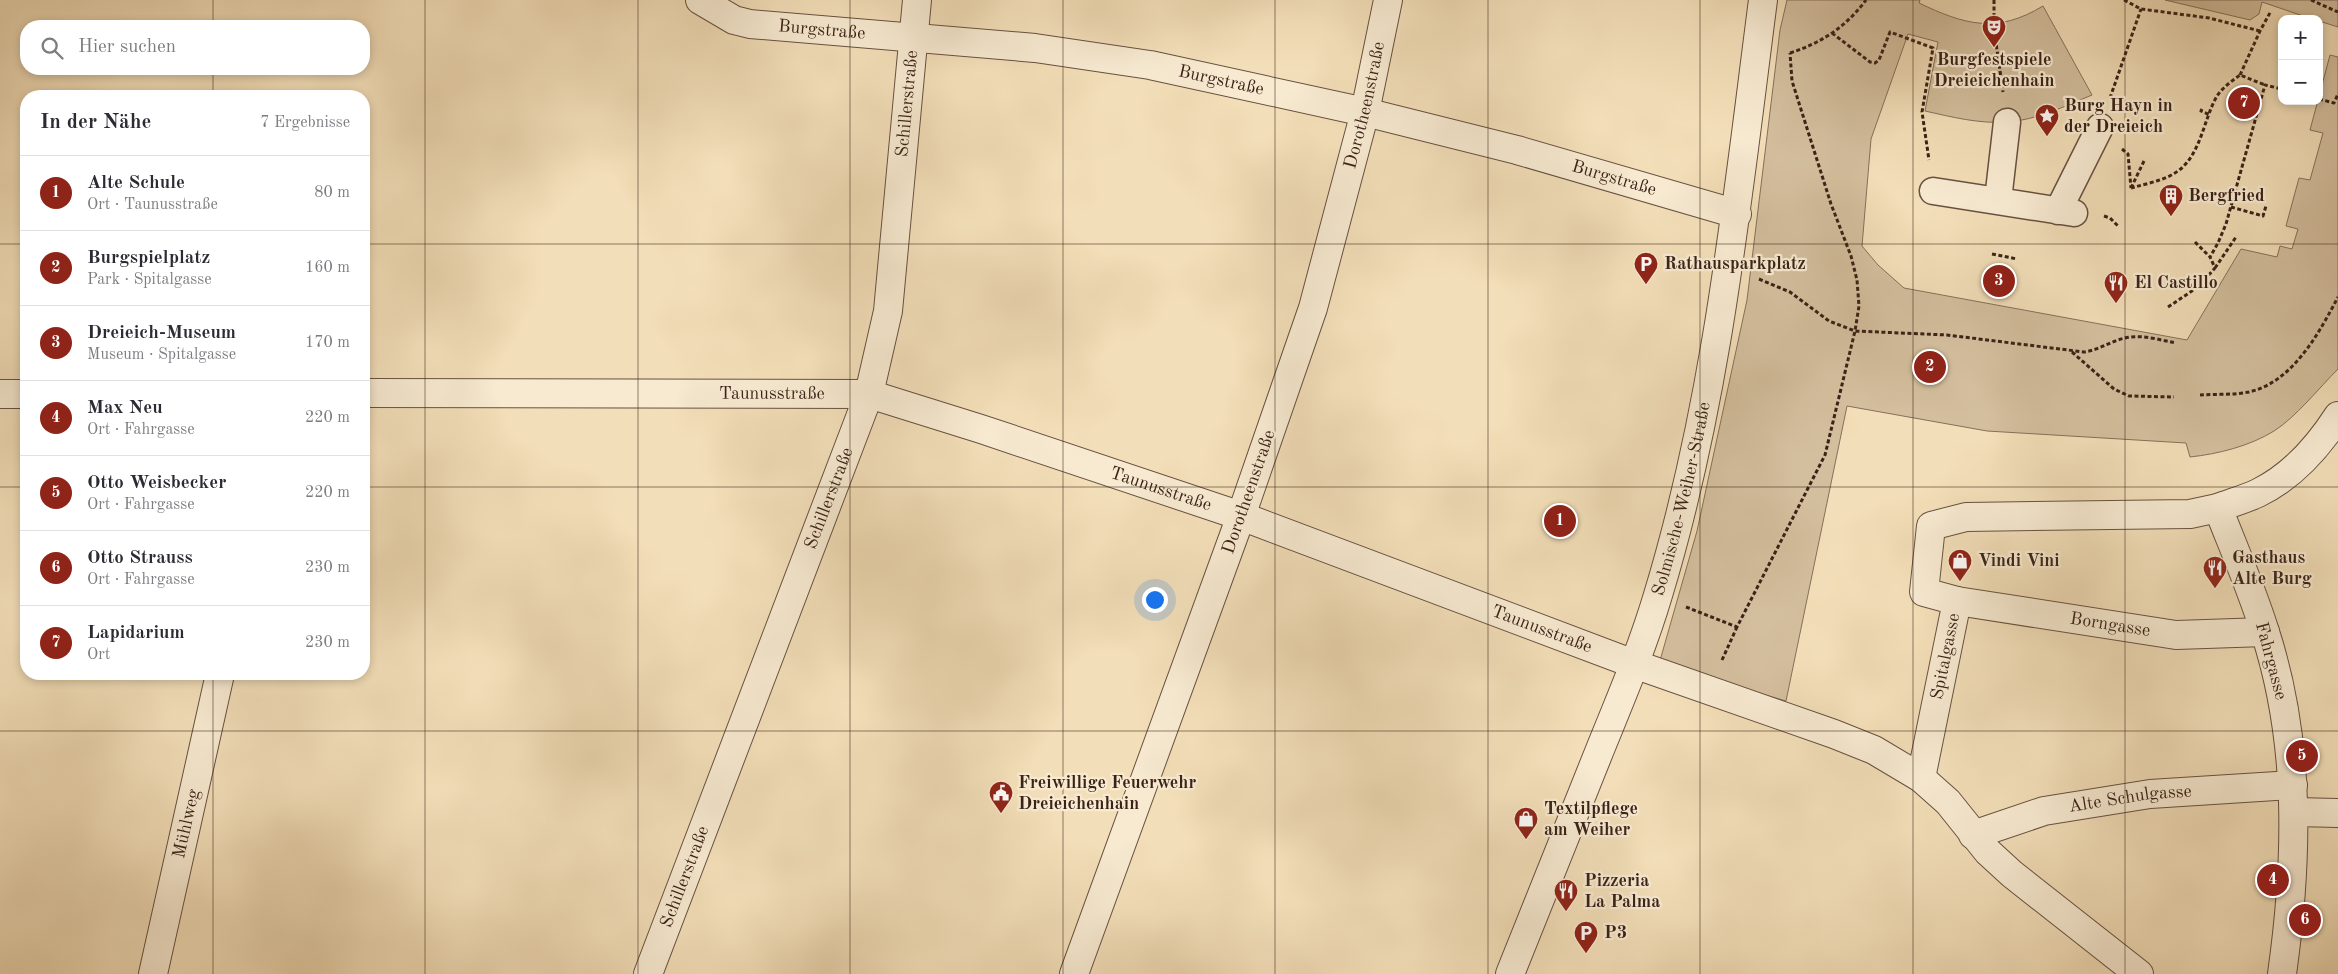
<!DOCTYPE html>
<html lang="de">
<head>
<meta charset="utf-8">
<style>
  body { margin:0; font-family:"Old Standard TT",serif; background:#f2f2f3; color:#2b2b33 }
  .controls { position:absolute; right:15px; top:15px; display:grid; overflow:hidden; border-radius:10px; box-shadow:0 2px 8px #0003 }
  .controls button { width:45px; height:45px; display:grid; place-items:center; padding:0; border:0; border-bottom:1px solid #e1e1e2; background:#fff; color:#2b2b33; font:25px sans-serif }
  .you { position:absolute; left:1154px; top:599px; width:18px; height:18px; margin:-12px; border:4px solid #fff; border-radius:50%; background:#1a73e8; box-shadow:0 0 0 8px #1a73e833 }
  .badge { display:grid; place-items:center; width:32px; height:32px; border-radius:50%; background:#8f2418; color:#fff; font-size:16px; font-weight:700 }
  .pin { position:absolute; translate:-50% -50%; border:2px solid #fff; box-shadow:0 1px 5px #0006 }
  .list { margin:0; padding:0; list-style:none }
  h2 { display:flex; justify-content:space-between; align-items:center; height:65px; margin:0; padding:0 20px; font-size:21px }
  h2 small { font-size:16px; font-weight:400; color:#7c7c81 }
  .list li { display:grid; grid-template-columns:32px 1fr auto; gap:15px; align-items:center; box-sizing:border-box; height:75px; padding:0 20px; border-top:1px solid #e1e1e2 }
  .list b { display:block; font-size:19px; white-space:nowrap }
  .list p { margin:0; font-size:16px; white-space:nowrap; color:#7c7c81 }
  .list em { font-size:16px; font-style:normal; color:#7c7c81 }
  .icon { flex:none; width:28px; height:28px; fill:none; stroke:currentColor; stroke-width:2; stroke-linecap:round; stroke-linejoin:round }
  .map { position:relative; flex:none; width:2338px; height:974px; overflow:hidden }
  .search { position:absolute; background:#fff; box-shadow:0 2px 8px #0003; left:20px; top:20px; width:350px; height:55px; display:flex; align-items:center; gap:12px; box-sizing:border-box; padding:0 18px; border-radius:20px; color:#7c7c81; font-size:19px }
  .panel { position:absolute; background:#fff; box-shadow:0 2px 8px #0003; left:20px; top:90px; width:350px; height:590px; border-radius:20px }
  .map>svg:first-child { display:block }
  .green { fill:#d3be9d; stroke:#86705a }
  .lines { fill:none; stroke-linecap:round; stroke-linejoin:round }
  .pedestrian-casing { stroke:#685140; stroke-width:29 }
  .minor-casing { stroke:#685140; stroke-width:30 }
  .tertiary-casing { stroke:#685140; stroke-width:30 }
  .path { stroke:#3a2218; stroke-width:3; stroke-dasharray:4 2.5; stroke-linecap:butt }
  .pedestrian { stroke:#f7ead1; stroke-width:26 }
  .minor { stroke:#f7ead1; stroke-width:28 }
  .tertiary { stroke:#f7ead1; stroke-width:28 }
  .grid { fill:none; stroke:#3a2218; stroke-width:1; stroke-opacity:0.55 }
  .labels { text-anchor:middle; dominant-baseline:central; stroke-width:4.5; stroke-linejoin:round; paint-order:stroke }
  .street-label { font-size:18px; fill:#3a2218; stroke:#f7ead1 }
  .poi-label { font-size:18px; font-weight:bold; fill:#3a2218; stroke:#f7ead1; text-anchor:start }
</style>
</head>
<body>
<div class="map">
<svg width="2338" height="974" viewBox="0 0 2338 974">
  <rect width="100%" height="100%" fill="#f2deb8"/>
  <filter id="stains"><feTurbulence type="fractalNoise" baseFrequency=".004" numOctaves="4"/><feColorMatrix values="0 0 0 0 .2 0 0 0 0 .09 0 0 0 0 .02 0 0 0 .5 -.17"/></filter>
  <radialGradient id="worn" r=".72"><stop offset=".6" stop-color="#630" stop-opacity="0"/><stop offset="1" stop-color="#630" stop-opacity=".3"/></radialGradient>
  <path class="green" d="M 1787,0 L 1920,0 L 1919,3 C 1965,25 1997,34 2043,6 L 2092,95 C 2065,106 2037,120 2007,122 C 1979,124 1952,117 1925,111 L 1938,42 L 1908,34 L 1871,139 L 1862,246 L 1878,265 L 1904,288 L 2187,340 L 2241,249 L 2277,257 L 2280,246 L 2292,249 L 2298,229 L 2286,226 L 2299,178 L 2310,180 L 2323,133 L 2310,130 L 2330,55 L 2338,57 L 2338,369 C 2320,387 2295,418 2274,431 C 2250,446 2218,454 2190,457 L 2186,443 L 1987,431 L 1847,406 L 1786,701 L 1659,664 L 1697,531 L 1747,300 L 1780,30 Z
    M 2165,0 L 2338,0 L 2338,27 L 2319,21 L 2319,19 L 2312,19 L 2262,2 L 2259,14 L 2250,20 Z"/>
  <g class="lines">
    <defs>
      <path id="pedestrian" d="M 1933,191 L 2074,213
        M 1998,200 L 2007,122
        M 2058,211 L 2100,127"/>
      <g id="minor">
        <path id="s1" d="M 700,0 L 734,20 L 750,24 L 1035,48 L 1150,65 L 1365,112 L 1517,150 L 1737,214"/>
        <path id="s2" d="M 364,393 L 869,394 L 981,429 L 1241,516 L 1313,308 L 1365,112 L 1388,0"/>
        <path d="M 0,394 L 26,394"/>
        <path id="s3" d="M 1957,601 L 2176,635 L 2265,632"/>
        <path d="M 1634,664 L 1834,734 L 1874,750 L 1921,778 L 1948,802 L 1988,852 L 2012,874 L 2139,974"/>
        <path id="s4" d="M 1921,778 L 1957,601 L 1924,592 L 1931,526 L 1966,517 L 2190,514 L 2218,508"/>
        <path d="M 2295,812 L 2338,813"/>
        <path id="s5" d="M 1973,835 L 2044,811 L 2150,794 L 2293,785"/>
        <path id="s6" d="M 153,974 L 220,674"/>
        <path id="s7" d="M 648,974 L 869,394 L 888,311 L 917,0"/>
        <path d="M 2282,974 C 2298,860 2301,743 2265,632 C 2252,590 2234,549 2218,508 C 2231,503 2245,499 2258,493 C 2291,477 2318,447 2338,416"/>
      </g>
      <g id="tertiary">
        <path id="s8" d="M 1074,974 L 1241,516 L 1634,664"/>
        <path id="s9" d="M 1510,974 C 1539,900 1569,826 1599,752 C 1620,700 1642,649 1658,595 C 1717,401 1737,200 1763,0"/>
      </g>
    </defs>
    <use href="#pedestrian" class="pedestrian-casing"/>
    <use href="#minor" class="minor-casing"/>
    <use href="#tertiary" class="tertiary-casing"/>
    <path class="path" d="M 1994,0 L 1994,29 L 2003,92
      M 2124,0 L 2141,9 L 2209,18 L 2260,31
      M 2311,0 L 2338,12
      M 1832,33 L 1870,62 L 1875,63 L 1879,60 L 1890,32 L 1933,48 L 1922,112 L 1929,160
      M 1790,53 C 1821,43 1846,27 1866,0
      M 2240,75 L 2260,31 L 2271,11
      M 2110,98 L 2141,9
      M 2319,99 L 2334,103 L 2338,94
      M 2202,109 L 2201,111 L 2210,115
      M 2122,149 L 2128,154 L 2131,188
      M 2131,188 C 2145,184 2162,181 2175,173 C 2201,157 2203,120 2217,96 C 2223,87 2232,81 2240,75 L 2265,85
      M 2131,188 L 2144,161
      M 2231,207 L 2263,216 L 2266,206
      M 2104,216 L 2110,218 L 2119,227
      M 2195,242 L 2210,257
      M 1992,254 L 2017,259
      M 2215,268 L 2236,237
      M 1759,279 L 1790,292 L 1829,321 L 1855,331 L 1947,335 L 2084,352 C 2099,350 2111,341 2125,338 C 2141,334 2160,340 2176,343
      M 2168,307 L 2198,287 L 2215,268 L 2210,257 L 2218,243 L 2226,224 L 2265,85 L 2282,89
      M 2072,352 L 2114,389 L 2129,396 L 2174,397
      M 2200,395 C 2216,394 2234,395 2249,392 C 2293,382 2319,333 2338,297
      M 1686,607 L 1737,627 L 1825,455 L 1855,331 L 1859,306 L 1857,280 L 1851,256 L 1831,204 L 1792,81 L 1790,53
      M 1722,660 L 1737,627"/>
    <use href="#pedestrian" class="pedestrian"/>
    <use href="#minor" class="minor"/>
    <use href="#tertiary" class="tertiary"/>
  </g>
  <path class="grid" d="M 213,0 L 213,26M 425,0 L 425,974M 638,0 L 638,974M 850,0 L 850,974M 1063,0 L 1063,974M 1275,0 L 1275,974M 1488,0 L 1488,974M 1700,0 L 1700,974M 1913,0 L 1913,974M 2125,0 L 2125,974M 213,69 L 213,96M 0,244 L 26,244M 364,244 L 2338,244M 0,487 L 26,487M 364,487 L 2338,487M 213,674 L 213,974M 0,731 L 2338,731"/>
  <defs>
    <symbol id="theatre-pin" viewBox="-11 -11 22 30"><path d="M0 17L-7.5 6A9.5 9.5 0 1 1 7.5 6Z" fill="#8f2418" stroke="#f7ead1"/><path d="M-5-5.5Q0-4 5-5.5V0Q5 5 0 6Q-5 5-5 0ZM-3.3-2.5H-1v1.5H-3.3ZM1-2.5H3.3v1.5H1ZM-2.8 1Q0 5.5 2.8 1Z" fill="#fff"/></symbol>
    <symbol id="sight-pin" viewBox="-11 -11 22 30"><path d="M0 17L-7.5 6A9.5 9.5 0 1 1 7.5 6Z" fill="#8f2418" stroke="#f7ead1"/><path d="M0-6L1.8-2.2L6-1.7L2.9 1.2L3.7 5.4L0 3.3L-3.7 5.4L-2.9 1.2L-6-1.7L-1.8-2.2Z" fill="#fff"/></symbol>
    <symbol id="building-pin" viewBox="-11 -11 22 30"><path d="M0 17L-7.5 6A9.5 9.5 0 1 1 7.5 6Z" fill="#8f2418" stroke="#f7ead1"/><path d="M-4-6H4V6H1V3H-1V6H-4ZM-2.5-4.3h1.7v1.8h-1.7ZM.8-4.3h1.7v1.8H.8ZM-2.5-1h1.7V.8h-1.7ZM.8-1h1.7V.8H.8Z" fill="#fff"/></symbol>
    <symbol id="parking-pin" viewBox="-11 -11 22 30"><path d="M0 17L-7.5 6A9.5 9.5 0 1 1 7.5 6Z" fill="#8f2418" stroke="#f7ead1"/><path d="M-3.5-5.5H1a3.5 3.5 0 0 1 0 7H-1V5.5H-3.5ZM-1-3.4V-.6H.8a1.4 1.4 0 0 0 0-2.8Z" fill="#fff"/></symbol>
    <symbol id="restaurant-pin" viewBox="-11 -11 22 30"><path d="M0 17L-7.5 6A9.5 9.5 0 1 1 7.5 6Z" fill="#8f2418" stroke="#f7ead1"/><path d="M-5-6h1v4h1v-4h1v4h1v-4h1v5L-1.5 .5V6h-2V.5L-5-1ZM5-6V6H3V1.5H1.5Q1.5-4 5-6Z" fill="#fff"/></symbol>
    <symbol id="shop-pin" viewBox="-11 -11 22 30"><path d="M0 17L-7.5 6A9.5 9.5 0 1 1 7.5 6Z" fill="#8f2418" stroke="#f7ead1"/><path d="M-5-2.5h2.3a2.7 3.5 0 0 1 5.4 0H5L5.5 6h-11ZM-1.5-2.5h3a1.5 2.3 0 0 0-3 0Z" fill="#fff"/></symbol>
    <symbol id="civic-pin" viewBox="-11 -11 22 30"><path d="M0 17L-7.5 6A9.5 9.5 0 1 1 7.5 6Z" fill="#8f2418" stroke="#f7ead1"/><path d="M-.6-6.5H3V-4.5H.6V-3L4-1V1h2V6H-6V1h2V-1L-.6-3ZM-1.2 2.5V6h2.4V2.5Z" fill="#fff"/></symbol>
  </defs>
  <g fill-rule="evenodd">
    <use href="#theatre-pin" x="1980" y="13" width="28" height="38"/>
    <use href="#sight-pin" x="2033" y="102" width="28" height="38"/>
    <use href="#building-pin" x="2157" y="182" width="28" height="38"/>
    <use href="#parking-pin" x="1632" y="250" width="28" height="38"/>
    <use href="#restaurant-pin" x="2102" y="269" width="28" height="38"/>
    <use href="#shop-pin" x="1946" y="547" width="28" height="38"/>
    <use href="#restaurant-pin" x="2201" y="554" width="28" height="38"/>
    <use href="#civic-pin" x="987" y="779" width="28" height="38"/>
    <use href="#shop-pin" x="1512" y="805" width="28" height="38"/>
    <use href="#restaurant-pin" x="1552" y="877" width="28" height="38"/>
    <use href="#parking-pin" x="1572" y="919" width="28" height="38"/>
  </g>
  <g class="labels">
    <g class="street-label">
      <text stroke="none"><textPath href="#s1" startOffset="128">Burgstraße</textPath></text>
      <text stroke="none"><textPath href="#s1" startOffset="531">Burgstraße</textPath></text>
      <text stroke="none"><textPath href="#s7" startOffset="914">Schillerstraße</textPath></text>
      <text stroke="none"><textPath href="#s2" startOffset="1326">Dorotheenstraße</textPath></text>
      <text stroke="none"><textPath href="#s1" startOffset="936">Burgstraße</textPath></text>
      <text stroke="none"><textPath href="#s2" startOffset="408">Taunusstraße</textPath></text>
      <text stroke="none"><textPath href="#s2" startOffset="812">Taunusstraße</textPath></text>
      <text transform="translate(1249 492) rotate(-71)">Dorotheenstraße</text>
      <text stroke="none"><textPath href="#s7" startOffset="509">Schillerstraße</textPath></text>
      <text stroke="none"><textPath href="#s9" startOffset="506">Solmische-Weiher-Straße</textPath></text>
      <text stroke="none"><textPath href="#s3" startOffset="155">Borngasse</textPath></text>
      <text stroke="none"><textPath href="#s8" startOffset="809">Taunusstraße</textPath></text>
      <text stroke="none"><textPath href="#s4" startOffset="124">Spitalgasse</textPath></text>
      <text transform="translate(2271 661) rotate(75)">Fahrgasse</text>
      <text stroke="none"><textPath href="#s5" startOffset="162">Alte Schulgasse</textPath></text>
      <text stroke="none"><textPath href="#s6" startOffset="154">Mühlweg</textPath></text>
      <text stroke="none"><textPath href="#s7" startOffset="104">Schillerstraße</textPath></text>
    </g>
    <g class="poi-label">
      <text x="1994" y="60" text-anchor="middle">Burgfestspiele<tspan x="1994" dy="21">Dreieichenhain</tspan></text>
      <text x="2064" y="106">Burg Hayn in<tspan x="2064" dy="21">der Dreieich</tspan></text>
      <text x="2188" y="196">Bergfried</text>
      <text x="1664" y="264">Rathausparkplatz</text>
      <text x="2134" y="283">El Castillo</text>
      <text x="2232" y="558">Gasthaus<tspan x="2232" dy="21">Alte Burg</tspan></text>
      <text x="1978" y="561">Vindi Vini</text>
      <text x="1018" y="783">Freiwillige Feuerwehr<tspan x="1018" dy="21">Dreieichenhain</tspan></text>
      <text x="1544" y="809">Textilpflege<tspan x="1544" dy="21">am Weiher</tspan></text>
      <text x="1584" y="881">Pizzeria<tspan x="1584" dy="21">La Palma</tspan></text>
      <text x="1604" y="933">P3</text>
    </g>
  </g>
  <rect width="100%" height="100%" filter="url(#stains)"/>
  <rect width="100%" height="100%" fill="url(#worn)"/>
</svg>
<div class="controls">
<button>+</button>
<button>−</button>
</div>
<div class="you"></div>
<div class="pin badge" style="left:1560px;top:521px">1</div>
<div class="pin badge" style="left:1930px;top:367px">2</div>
<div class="pin badge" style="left:1999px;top:281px">3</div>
<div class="pin badge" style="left:2273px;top:880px">4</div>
<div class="pin badge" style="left:2302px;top:756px">5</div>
<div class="pin badge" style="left:2305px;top:920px">6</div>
<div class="pin badge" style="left:2244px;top:103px">7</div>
<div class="search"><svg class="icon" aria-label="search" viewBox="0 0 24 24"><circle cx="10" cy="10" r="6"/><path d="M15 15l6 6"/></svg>Hier suchen</div>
<section class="panel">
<h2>In der Nähe<small>7 Ergebnisse</small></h2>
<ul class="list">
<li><span class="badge">1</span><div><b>Alte Schule</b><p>Ort · Taunusstraße</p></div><em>80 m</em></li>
<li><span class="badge">2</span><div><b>Burgspielplatz</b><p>Park · Spitalgasse</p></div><em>160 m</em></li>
<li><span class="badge">3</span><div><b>Dreieich-Museum</b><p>Museum · Spitalgasse</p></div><em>170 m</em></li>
<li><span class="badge">4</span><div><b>Max Neu</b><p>Ort · Fahrgasse</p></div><em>220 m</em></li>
<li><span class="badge">5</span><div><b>Otto Weisbecker</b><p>Ort · Fahrgasse</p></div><em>220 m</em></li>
<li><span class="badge">6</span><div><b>Otto Strauss</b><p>Ort · Fahrgasse</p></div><em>230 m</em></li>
<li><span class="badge">7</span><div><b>Lapidarium</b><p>Ort</p></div><em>230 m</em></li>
</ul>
</section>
</div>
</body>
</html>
